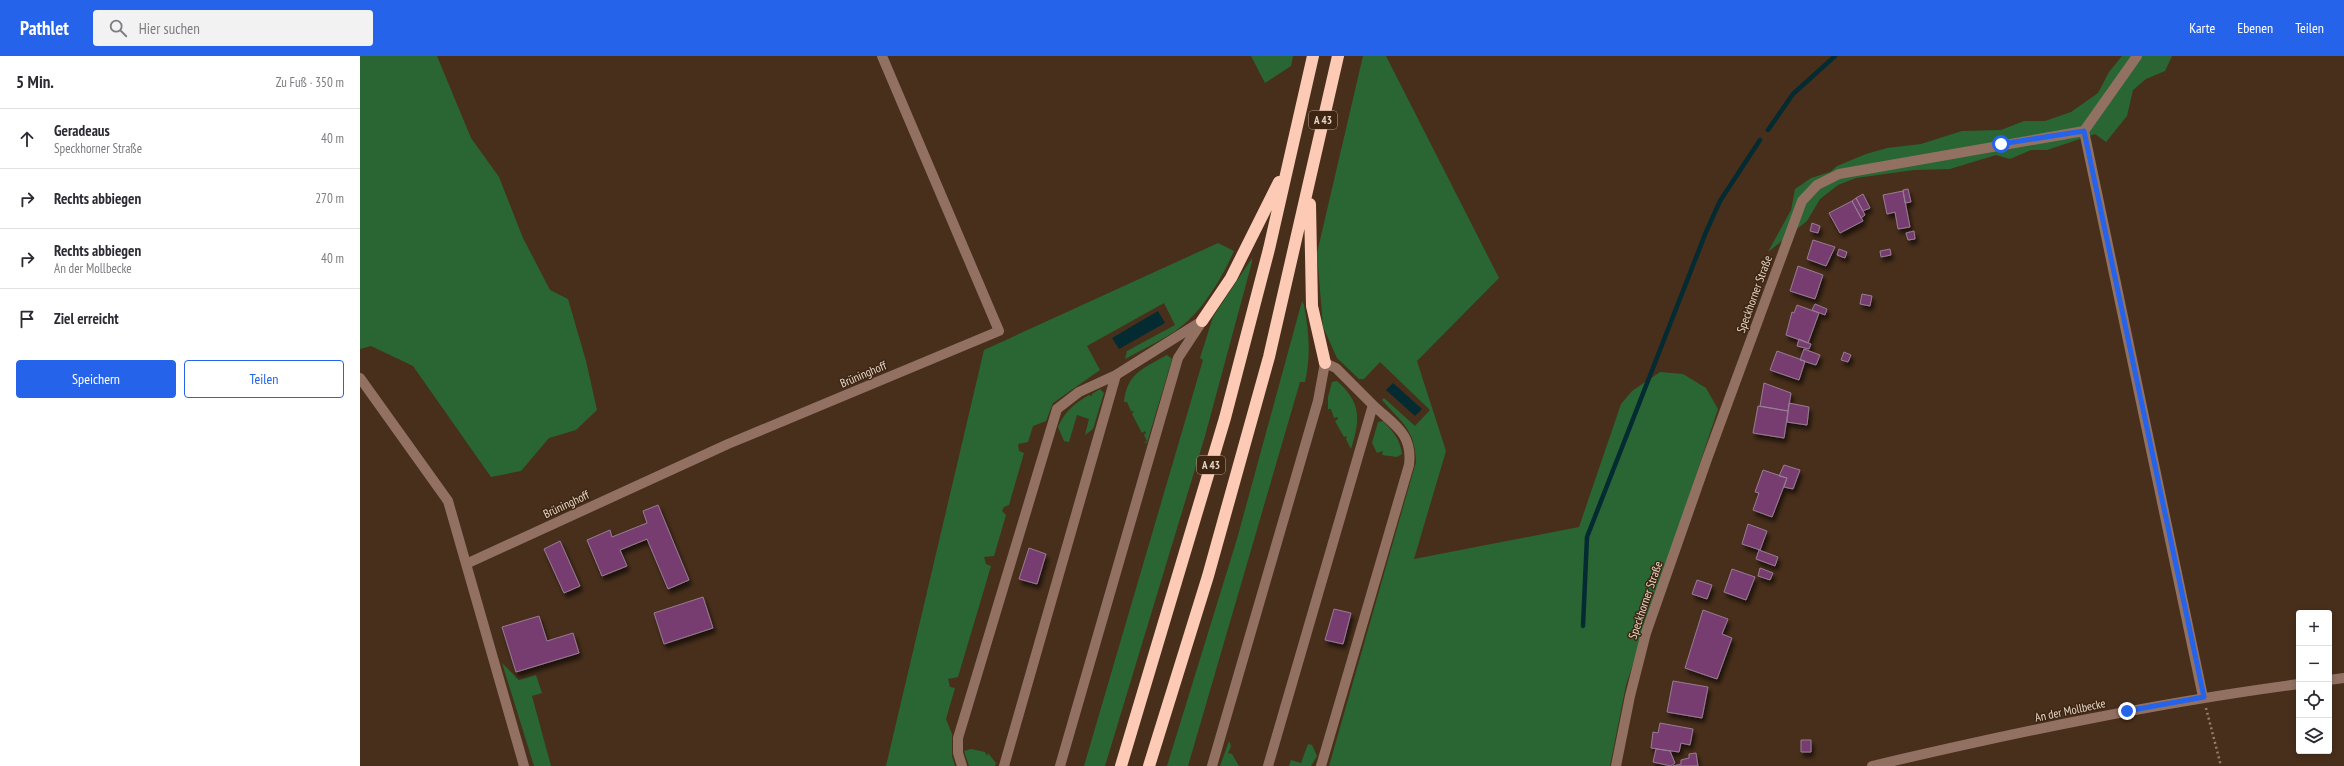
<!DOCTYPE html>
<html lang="de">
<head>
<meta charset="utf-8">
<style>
  body { margin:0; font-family:"PT Sans Narrow",sans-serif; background:#f2f2f3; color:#2b2b33 }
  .controls { position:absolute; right:12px; bottom:12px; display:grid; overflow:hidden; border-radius:4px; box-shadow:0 2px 6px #0003 }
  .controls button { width:36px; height:36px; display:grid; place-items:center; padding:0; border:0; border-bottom:1px solid #e1e1e2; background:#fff; color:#2b2b33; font:20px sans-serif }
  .stop { position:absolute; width:12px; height:12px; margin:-9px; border:3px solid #2563eb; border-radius:50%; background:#fff }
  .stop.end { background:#2563eb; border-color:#fff; box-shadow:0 1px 4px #0008 }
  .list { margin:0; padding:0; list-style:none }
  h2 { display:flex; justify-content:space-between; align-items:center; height:52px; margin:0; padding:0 16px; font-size:17px }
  h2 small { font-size:13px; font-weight:400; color:#7c7c81 }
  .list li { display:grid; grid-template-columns:26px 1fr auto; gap:12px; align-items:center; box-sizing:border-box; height:60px; padding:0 16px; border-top:1px solid #e1e1e2 }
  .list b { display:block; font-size:15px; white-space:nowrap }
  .list p { margin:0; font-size:13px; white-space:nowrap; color:#7c7c81 }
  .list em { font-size:13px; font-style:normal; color:#7c7c81 }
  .actions { display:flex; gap:8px; padding:12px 16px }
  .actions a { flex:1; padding:9px 0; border:1px solid #2563eb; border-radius:4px; text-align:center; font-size:14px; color:#2563eb }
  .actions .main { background:#2563eb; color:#fff }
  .icon { flex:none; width:22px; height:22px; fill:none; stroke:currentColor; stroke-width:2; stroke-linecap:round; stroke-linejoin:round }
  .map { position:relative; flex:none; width:1984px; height:710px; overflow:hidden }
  header { display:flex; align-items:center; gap:24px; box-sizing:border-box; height:56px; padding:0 20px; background:#2563eb; color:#fff }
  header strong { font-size:19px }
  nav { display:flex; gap:22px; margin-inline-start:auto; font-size:14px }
  .search { width:280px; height:36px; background:#f2f2f3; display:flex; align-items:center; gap:10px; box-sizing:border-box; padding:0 14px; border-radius:4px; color:#7c7c81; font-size:15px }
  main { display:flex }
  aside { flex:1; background:#fff }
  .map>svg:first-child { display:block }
  .green { fill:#296634 }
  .water { fill:#042b31 }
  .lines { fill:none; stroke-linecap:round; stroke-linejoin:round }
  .stream { stroke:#042b31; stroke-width:4.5 }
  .building { fill:#773d71; stroke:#987c94; filter:url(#shadow) }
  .path { stroke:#937e6e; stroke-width:2.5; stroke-dasharray:2 3; stroke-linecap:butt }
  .minor { stroke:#927163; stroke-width:10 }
  .highway { stroke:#fccab5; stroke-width:12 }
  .route { stroke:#2563eb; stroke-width:5 }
  .labels { text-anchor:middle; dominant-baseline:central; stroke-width:3; stroke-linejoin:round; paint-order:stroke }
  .shield { fill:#3d2511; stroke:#b3a092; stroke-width:1 }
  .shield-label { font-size:11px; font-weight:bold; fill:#e5d5c9 }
  .street-label { font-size:12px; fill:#e5d5c9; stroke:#3d2511 }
</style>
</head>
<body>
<header>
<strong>Pathlet</strong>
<div class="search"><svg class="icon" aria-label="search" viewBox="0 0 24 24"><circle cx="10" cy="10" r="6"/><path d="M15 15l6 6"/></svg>Hier suchen</div>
<nav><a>Karte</a><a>Ebenen</a><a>Teilen</a></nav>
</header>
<main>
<aside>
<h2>5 Min.<small>Zu Fuß · 350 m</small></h2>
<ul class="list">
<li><svg class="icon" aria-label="ahead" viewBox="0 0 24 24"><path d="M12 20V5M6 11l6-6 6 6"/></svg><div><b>Geradeaus</b><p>Speckhorner Straße</p></div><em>40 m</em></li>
<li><svg class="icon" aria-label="right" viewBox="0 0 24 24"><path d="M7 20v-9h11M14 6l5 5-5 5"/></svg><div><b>Rechts abbiegen</b></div><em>270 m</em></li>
<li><svg class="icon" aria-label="right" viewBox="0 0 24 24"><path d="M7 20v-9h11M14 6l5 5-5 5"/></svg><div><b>Rechts abbiegen</b><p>An der Mollbecke</p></div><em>40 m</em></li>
<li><svg class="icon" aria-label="arrive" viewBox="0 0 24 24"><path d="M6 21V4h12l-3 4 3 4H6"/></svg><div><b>Ziel erreicht</b></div></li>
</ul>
<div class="actions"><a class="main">Speichern</a><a>Teilen</a></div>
</aside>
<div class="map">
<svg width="1984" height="710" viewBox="0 0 1984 710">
  <defs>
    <filter id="shadow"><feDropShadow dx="2.5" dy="4.5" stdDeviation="2" flood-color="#0009"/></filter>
  </defs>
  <rect width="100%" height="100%" fill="#482f1b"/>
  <path class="green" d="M 0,0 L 77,0 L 111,82 L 139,121 L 163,182 L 190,234 L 208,243 L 226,305 L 237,354 L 216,374 L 189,382 L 161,415 L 131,421 L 53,310 L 11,290 L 0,293 Z
    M 891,0 L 933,0 L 931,10 L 905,27 Z
    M 1003,0 L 1026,0 L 1139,222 L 1057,305 L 1086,395 L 1054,503 L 1219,471 L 1261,348 L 1272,335 L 1300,316 L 1323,318 L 1346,332 L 1358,353 L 1266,629 L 1250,710 L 969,710 L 1056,406 C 1055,373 1042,367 1022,344 L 1024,342 L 1055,370 L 1070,354 L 1020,306 L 1004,323 L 999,323 L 977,302 L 963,271 L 957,197 Z
    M 1762,0 L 1812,0 L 1805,15 L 1786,23 L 1773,34 L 1767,60 L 1746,86 L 1735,78 L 1687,94 L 1671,94 L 1650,103 L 1636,99 L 1590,113 L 1554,114 L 1496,122 L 1478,129 L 1460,143 L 1447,165 L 1408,196 L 1431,154 L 1435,133 L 1451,122 L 1470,116 L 1477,110 L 1506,98 L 1527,92 L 1561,88 L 1602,75 L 1641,74 L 1664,65 L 1685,65 L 1711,56 L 1738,37 L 1749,16 Z
    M 858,187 L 874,195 C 861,224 841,258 814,276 C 798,286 781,294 765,303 L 767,295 L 815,269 L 804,247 L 727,290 L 740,314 L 693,347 L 686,365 L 673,370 L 668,386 L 658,388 L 659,395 L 664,397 L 649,449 L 644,451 L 642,455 L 646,459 L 634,500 L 624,501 L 626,508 L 631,510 L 598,621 L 588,623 L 590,631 L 595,632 L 586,663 L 592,678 L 592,700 L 595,710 L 526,710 L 624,294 Z
    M 892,202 L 892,206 L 845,380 L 745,710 L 724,710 L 843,304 L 840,302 L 853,261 Z
    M 942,245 L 944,249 C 949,276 951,299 945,326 L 940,326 L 828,710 L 807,710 L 877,483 Z
    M 807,299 L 812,303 L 787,387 L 784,387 L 787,385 L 784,379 L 786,377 L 785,375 L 782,377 L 772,358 L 774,355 L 771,355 L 767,346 L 764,346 C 767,317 784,312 807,299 Z
    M 977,325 C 1002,347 1000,364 991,393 L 986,383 L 987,380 L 984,381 L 975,365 L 978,363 L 977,361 L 974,362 L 971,353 L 968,353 L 968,341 L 972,326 Z
    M 740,333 L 744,337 L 733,373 L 725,379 L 729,363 L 717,359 L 709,386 L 704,385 L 698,371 C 705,355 714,348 729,339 L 732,340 L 732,338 Z
    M 1023,365 C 1033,375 1040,383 1042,398 L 1037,401 L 1022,399 L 1023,395 L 1017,397 L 1012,387 L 1018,366 Z
    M 142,607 L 159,624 L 176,619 L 182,637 L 172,640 L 191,710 L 174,710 Z
    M 869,685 L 871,690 L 868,697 L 872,698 L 879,710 L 860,710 Z
    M 948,688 L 952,689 L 957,700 L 951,710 L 929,710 L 931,704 L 941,707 Z
    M 611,693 L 625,696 L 627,700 L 628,697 L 636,707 L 635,710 L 609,710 L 604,695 Z"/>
  <path class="water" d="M 798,255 L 805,267 L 759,293 L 752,282 Z
    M 1033,327 L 1062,353 L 1055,360 L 1026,334 Z"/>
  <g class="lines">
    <path class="stream" d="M 1408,74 L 1433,38 L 1475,0
      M 1223,570 L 1227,481 L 1346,176 L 1360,145 L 1400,84"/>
  </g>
  <path class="building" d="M 1548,133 L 1551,146 L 1545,147 L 1543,134 Z
    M 1543,135 L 1550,171 L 1538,173 L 1535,156 L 1527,158 L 1523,139 Z
    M 1503,138 L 1510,152 L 1503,155 L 1496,142 Z
    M 1496,142 L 1505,159 L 1501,162 L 1492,145 Z
    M 1492,145 L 1503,165 L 1480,177 L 1469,157 Z
    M 1452,167 L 1460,170 L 1458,177 L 1450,175 Z
    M 1554,175 L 1555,183 L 1548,184 L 1546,177 Z
    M 1453,184 L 1475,191 L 1466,210 L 1447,203 Z
    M 1479,193 L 1487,196 L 1485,202 L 1477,199 Z
    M 1530,193 L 1531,199 L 1521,201 L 1520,195 Z
    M 1438,210 L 1463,219 L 1455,243 L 1430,235 Z
    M 1502,238 L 1512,240 L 1510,250 L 1500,248 Z
    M 1455,248 L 1467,253 L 1465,259 L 1452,254 Z
    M 1437,249 L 1459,257 L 1448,287 L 1426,279 L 1432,256 L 1434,257 Z
    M 1439,283 L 1451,288 L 1449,293 L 1437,290 Z
    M 1444,293 L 1460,299 L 1456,309 L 1440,304 Z
    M 1417,295 L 1445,305 L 1439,324 L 1410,314 Z
    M 1484,296 L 1491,299 L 1488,306 L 1481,304 Z
    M 1404,327 L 1431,337 L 1428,355 L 1400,350 Z
    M 1429,347 L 1449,351 L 1447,369 L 1427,366 Z
    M 1398,350 L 1428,355 L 1424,382 L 1393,377 Z
    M 1424,409 L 1440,414 L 1433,433 L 1424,431 L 1427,422 L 1419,420 Z
    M 1403,414 L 1427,422 L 1412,461 L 1393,454 L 1399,437 L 1395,436 Z
    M 298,449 L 329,524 L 308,533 L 287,483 L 260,494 L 267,510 L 242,520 L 227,484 L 250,474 L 252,481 L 287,467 L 283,455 Z
    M 1388,468 L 1407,475 L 1400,494 L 1382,488 Z
    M 200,485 L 220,530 L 204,537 L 184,493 Z
    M 669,492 L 686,498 L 677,528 L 659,523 Z
    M 1399,494 L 1418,501 L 1415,510 L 1396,503 Z
    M 1400,512 L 1413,517 L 1410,524 L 1398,520 Z
    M 1372,513 L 1395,521 L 1386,544 L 1364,536 Z
    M 1337,524 L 1352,529 L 1347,543 L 1332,538 Z
    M 343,541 L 353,572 L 304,588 L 294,557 Z
    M 974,553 L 991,557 L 983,588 L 965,584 Z
    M 1343,554 L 1368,563 L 1362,578 L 1372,582 L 1357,623 L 1325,612 Z
    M 179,560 L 187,585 L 213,577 L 219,597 L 156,616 L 142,571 Z
    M 1313,625 L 1348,631 L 1342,662 L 1307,656 Z
    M 1300,667 L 1333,673 L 1330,689 L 1321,687 L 1319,696 L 1291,692 L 1293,676 L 1298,677 Z
    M 1441,684 L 1451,684 L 1451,696 L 1441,696 Z
    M 1296,693 L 1310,695 L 1315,707 L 1311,710 L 1293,706 Z
    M 1336,697 L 1338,710 L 1313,710 L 1321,708 L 1321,704 L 1329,702 L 1329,698 Z"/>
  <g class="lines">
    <path class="path" d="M 1846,652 L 1861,710"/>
    <path class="minor" d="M 1724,75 L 1843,641
      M 0,322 L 88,445 L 164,710
      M 106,508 L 368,388 L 639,275 L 522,0
      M 1969,624 L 1984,622
      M 602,710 L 598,697 L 598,682 L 697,353 L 719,336 L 756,319
      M 644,710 L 756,319 L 842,265
      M 700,710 L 818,302 L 841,267
      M 852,710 L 958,345 L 965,307 L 976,312 L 1013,349 L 908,710
      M 961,710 L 1049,409 C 1053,377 1034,369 1013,349
      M 1256,710 L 1270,640 L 1286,577 L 1347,403 L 1442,145 L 1457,129 L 1479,118 L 1724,75 L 1777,0
      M 1512,710 C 1653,677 1795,647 1939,628"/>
    <path class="highway" d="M 950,148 L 952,250 L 965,307
      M 842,265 L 871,222 L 919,126
      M 761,710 L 865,362 L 909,193 L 953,0
      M 789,710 L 848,520 L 909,301 L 978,0"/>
  </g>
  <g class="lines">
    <path class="route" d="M 1641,88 L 1724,75 L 1844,641 L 1767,655"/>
  </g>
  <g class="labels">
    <g class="shield">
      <rect x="949" y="55" width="28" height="18" rx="3"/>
      <rect x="837" y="400" width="28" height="18" rx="3"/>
    </g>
    <g class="shield-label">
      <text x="963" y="64">A 43</text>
      <text x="851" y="409">A 43</text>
    </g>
    <g class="street-label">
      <text transform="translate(1394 238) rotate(-70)">Speckhorner Straße</text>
      <text transform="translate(503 318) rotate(-23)">Brüninghoff</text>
      <text transform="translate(206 448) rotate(-25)">Brüninghoff</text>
      <text transform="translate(1285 544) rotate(-71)">Speckhorner Straße</text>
      <text transform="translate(1710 654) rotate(-12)">An der Mollbecke</text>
    </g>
  </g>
</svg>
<div class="controls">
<button>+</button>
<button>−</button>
<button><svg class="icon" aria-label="locate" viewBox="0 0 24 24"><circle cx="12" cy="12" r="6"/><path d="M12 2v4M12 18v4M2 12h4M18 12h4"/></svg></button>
<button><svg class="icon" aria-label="layers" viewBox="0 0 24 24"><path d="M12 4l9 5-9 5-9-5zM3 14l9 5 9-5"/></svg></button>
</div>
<div class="stop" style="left:1641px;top:88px"></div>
<div class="stop end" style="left:1767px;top:655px"></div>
</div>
</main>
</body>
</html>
